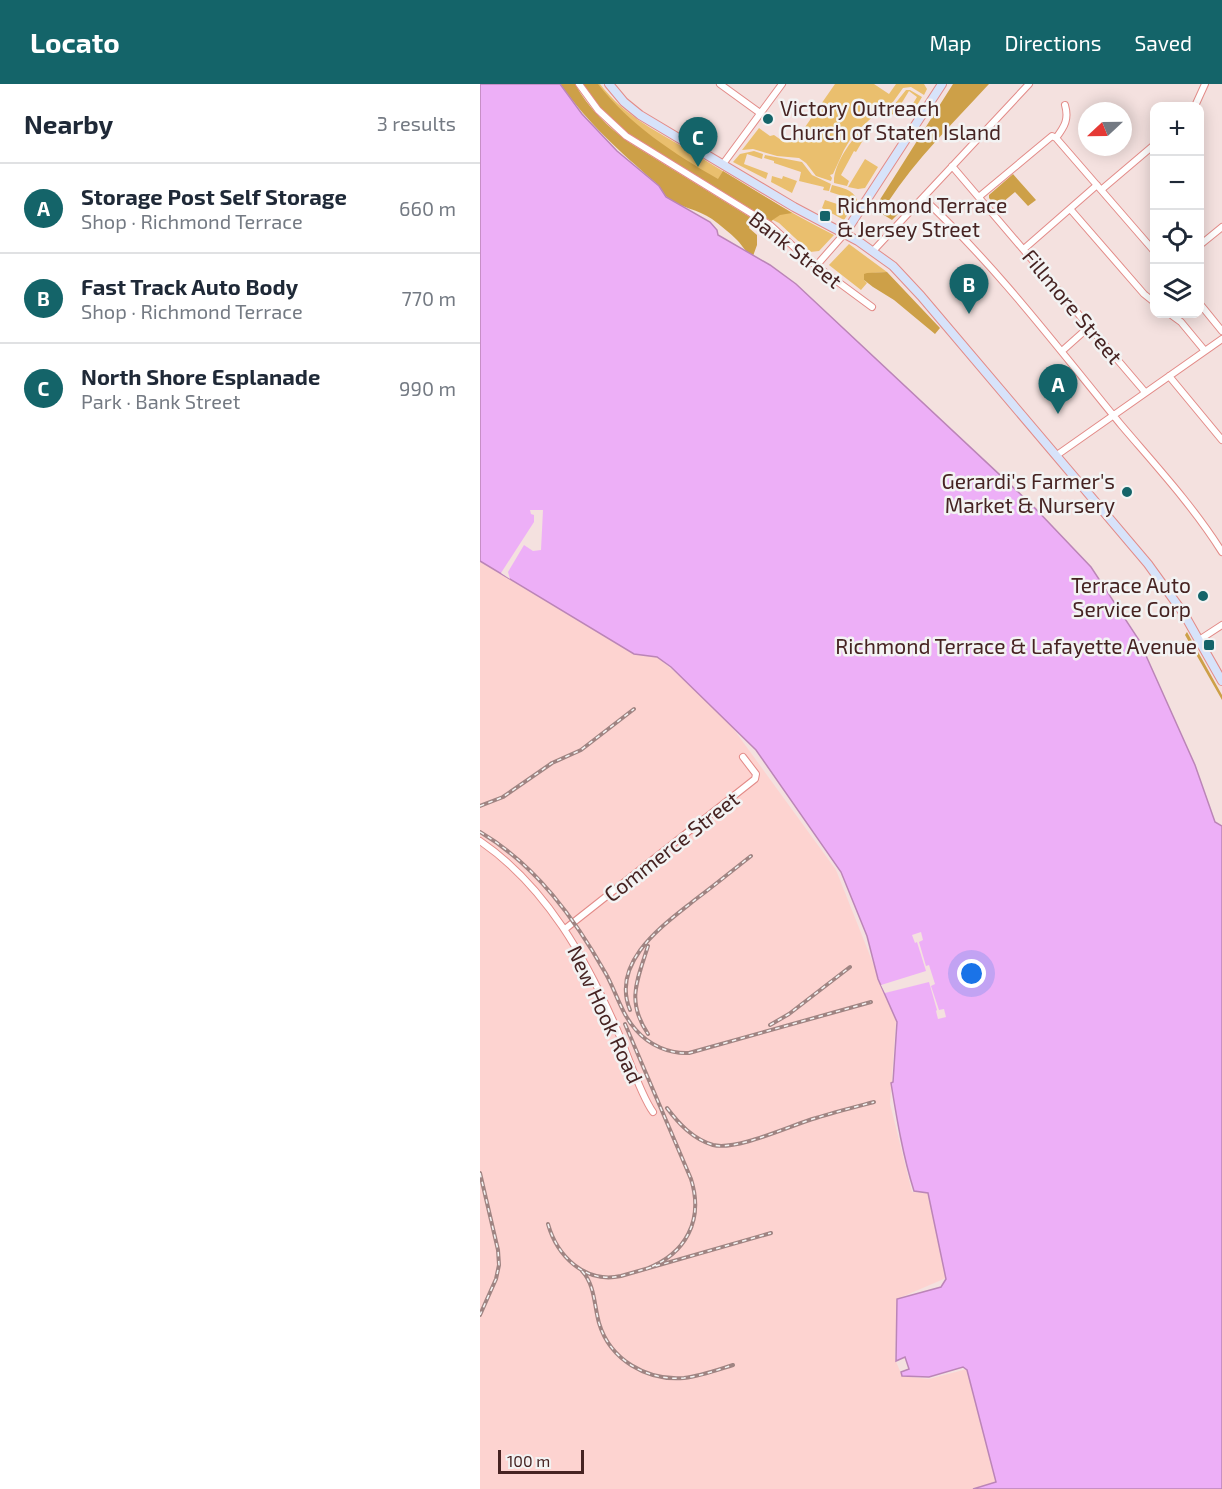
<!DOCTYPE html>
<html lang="en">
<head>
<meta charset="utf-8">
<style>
  body { margin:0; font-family:"Exo 2",sans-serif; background:#f6f6f7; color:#1f2937 }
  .controls { position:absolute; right:18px; top:18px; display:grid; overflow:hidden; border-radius:12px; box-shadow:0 3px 15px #0003 }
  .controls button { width:54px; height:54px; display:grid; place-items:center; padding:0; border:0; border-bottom:2px solid #e0e1e3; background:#fff; color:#1f2937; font:30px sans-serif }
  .compass { position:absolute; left:598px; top:18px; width:54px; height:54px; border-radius:50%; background:#fff; box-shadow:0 3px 15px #0003; rotate:248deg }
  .scale { position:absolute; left:18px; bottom:15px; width:86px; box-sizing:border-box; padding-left:6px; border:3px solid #462322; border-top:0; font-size:16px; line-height:21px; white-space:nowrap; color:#462322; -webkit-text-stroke:4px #f3f3f3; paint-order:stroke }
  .you { position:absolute; left:492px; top:890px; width:21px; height:21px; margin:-15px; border:4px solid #fff; border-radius:50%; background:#1a73e8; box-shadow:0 0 0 9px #1a73e833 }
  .badge { display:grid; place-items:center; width:39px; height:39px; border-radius:50%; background:#146469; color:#fff; font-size:20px; font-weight:700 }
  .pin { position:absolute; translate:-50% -50px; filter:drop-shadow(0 2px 3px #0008) }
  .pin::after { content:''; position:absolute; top:32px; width:21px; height:18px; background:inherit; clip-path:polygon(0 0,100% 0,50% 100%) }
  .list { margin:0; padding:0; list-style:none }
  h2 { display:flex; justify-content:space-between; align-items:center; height:78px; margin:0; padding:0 24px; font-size:26px }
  h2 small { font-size:20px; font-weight:400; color:#747a83 }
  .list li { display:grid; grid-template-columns:39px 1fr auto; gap:18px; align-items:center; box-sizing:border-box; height:90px; padding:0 24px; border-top:2px solid #e0e1e3 }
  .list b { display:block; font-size:22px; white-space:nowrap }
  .list p { margin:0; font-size:20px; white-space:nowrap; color:#747a83 }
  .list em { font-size:20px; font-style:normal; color:#747a83 }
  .icon { flex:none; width:33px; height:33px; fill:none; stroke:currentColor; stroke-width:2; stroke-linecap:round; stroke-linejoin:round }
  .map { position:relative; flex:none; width:742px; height:1405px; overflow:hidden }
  header { display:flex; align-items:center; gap:36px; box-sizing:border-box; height:84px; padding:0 30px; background:#146469; color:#fff }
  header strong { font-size:28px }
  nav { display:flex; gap:33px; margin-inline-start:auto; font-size:21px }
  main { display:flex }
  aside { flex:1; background:#fff }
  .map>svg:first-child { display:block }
  .built { fill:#fdd3d0 }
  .green { fill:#eabf6e }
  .forest { fill:#cda048 }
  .water { fill:#edaff7; stroke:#bb85b7; stroke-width:1.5 }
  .pier { fill:#f4e1df }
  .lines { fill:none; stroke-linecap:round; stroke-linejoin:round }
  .street-casing { stroke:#e38b88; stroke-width:8 }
  .secondary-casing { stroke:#e38b88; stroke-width:10 }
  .street { stroke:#fff; stroke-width:6 }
  .secondary { stroke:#d7e3fa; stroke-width:8 }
  .rail-casing { stroke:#9f8482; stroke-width:4 }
  .rail { stroke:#f3f3f3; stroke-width:1.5; stroke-dasharray:4.5; stroke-linecap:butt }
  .poi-dot { fill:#146469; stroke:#f3f3f3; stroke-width:2 }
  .labels { text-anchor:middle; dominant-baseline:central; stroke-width:5; stroke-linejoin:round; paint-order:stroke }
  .poi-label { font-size:21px; fill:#462322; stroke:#f3f3f3; text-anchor:end }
  .street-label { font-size:21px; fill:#462322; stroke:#f3f3f3 }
</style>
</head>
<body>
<header>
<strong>Locato</strong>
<nav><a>Map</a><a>Directions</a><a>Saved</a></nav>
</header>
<main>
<aside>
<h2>Nearby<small>3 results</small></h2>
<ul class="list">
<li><span class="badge">A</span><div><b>Storage Post Self Storage</b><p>Shop · Richmond Terrace</p></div><em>660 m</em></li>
<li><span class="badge">B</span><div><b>Fast Track Auto Body</b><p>Shop · Richmond Terrace</p></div><em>770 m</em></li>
<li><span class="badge">C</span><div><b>North Shore Esplanade</b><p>Park · Bank Street</p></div><em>990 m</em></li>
</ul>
</aside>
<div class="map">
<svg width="742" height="1405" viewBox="0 0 742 1405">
  <rect width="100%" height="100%" fill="#f4e1df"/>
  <path class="built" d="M 0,477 L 154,570 L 177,573 L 239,625 L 356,786 L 416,937 L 410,1020 L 432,1108 L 448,1109 L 466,1194 L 417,1215 L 415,1275 L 422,1292 L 449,1295 L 487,1285 L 516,1398 L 493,1405 L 0,1405 Z"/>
  <path class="green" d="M 103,0 L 120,0 C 145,33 180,49 215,70 C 261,98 306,127 354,151 L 339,167 L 330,168 L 299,139 L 293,136 L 291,137 C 260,118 228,100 197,80 C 160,57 127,38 103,0 Z
    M 355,0 L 394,0 L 409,10 L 416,0 L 444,0 L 447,5 L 444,11 L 431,3 L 423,4 L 413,18 L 400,27 L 398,25 L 398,28 L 376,48 L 374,46 L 374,49 L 364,66 L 353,90 L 350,91 L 352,94 L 351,97 L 336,92 L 326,79 L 319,74 L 297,72 L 273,65 L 262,66 L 279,44 L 290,52 L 294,51 L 304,58 L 317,55 L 327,49 L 323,46 Z
    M 426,6 L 430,6 L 442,13 L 433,28 L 429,26 L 437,13 L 429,7 L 415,30 L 408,31 L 405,28 L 414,21 Z
    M 384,43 L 389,46 L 376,68 L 374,67 L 361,91 L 369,97 L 367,102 L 354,99 C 353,81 371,56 384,43 Z
    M 274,67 L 283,70 L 282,75 L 267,70 L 264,80 L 288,89 L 286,95 L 253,78 L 260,70 Z
    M 285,71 L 322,78 L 332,91 L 351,100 L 349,107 L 343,106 L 344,103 L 319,97 L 321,88 L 294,79 L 294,77 L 284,74 Z
    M 385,75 L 398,83 L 385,104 L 378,105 L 368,103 Z
    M 292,92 L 302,95 L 303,92 L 317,97 L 312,109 L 291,98 Z
    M 352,101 C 362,104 373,105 377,116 L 364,136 L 342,124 L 345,116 L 366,123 L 369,114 L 350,108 Z
    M 369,160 L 407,188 L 392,189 L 384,196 L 387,199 L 381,206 L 349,181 Z"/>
  <path class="forest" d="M 80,0 L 95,0 C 108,24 128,43 150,59 L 273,135 L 269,144 L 277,151 L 277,161 L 273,172 C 265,168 263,162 257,156 C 249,148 241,142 232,135 C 218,125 200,124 187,113 C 182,109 180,103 176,99 C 138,66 110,41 80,0 Z
    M 103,0 L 118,0 C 150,41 193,69 238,95 L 243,87 L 312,129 L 300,131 L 291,137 L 147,49 L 127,34 Z
    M 473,0 L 509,0 C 474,38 436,75 408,118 L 420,128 L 412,136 L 394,125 Z
    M 533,90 L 556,116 L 548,122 L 535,108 L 517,123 L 509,114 L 509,111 Z
    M 407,188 L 460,244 L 455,250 L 414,216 L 393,203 L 384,196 L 384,190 L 387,189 Z
    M 707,548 L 742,611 L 742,616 L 705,551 Z"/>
  <path class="water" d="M 0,0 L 80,0 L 102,30 L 137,67 L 179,102 L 186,113 L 230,138 L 237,146 L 238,151 L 290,181 L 316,200 L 552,421 L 611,483 L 659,556 L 715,681 L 735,738 L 742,742 L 742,1405 L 493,1405 L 516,1398 L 487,1286 L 483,1283 L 449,1293 L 422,1292 L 421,1288 L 429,1285 L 425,1273 L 416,1277 L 417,1215 L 461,1203 L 466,1195 L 448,1109 L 434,1107 C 423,1072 417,1036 411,999 L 413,998 L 417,938 L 398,895 L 387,852 L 361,788 L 276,666 L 191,583 L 177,573 L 154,570 L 0,477 Z"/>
  <path class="pier" d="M 50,426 L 63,426 L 61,466 L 53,467 L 44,461 L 28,488 L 30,495 L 21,489 L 54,438 L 54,431 L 51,430 Z
    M 441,848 L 443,856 L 439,858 L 446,882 L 449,881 L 455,900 L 451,902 L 459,926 L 464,925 L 466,933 L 458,935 L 456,927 L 457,926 L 449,898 L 405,909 L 401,901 L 446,887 L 437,858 L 435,859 L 432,851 Z"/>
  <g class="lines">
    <defs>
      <path id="street" d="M 99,0 L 118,26 L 146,52 L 290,141 L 327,175 L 392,223
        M 240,0 L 280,29
        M 715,22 L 725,0
        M 576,54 C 585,42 589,35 585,21
        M 243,80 L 302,0
        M 472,82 L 665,308
        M 621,106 L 674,61
        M 500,112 L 572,52 L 576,54 L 674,167
        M 443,114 C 517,183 578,264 642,342 C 677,383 713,422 742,468
        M 591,126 L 664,210 L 674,218
        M 720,161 L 742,143
        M 545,164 L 617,101
        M 393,167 L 549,0
        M 336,182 L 365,149
        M 720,220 L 742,247
        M 690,230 L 701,238 L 725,267
        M 582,267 L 610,242
        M 689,292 L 742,356
        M 577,371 L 742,255
        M 719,556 L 742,541
        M 0,757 C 66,802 107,876 138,948 C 148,971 160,1010 173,1028
        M 85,845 L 275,695 L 276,690 L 263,673"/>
      <path id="secondary" d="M 129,0 L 144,18 L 160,31 L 314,123 L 378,157 L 413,182 L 441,212 L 668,480 L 704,530 L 742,597
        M 365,149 L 462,0"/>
    </defs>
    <use href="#street" class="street-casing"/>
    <use href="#secondary" class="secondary-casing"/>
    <use href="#street" class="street"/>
    <use href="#secondary" class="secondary"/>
    <defs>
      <path id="rail" d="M 0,722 L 23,713 L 72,679 L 101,666 L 154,625
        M 0,748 C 56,781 95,835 126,890 C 136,908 142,931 156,946 C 169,961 189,970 209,969 L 391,918
        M 168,862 C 157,897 146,917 168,950
        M 150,926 C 130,877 185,840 216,815 C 235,801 253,786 271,772
        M 145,940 L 211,1095 C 224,1136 206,1170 166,1185
        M 290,941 L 309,930 L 370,883
        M 187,1024 C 199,1040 213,1055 233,1061 C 257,1067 311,1041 336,1034 C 355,1028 375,1023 394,1018
        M 0,1089 L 18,1166 L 19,1181 L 16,1195 L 0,1231
        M 68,1140 C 77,1172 105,1200 141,1192 L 291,1149
        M 102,1187 C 115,1201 114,1221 119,1239 C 130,1276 167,1297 204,1294 C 221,1292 237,1286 253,1281"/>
    </defs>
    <use href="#rail" class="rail-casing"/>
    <use href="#rail" class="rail"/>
  </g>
  <g class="poi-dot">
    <circle cx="288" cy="35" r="6"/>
    <rect x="339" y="126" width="12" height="12" rx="3"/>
    <circle cx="647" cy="408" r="6"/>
    <circle cx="723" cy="512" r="6"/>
    <rect x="723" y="555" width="12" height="12" rx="3"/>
  </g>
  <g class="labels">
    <g class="poi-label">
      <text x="300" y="23" text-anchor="start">Victory Outreach<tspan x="300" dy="24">Church of Staten Island</tspan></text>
      <text x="357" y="120" text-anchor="start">Richmond Terrace<tspan x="357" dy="24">&amp; Jersey Street</tspan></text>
      <text x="635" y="396">Gerardi's Farmer's<tspan x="635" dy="24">Market &amp; Nursery</tspan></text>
      <text x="711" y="500">Terrace Auto<tspan x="711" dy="24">Service Corp</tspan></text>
      <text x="717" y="561">Richmond Terrace &amp; Lafayette Avenue</text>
    </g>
    <g class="street-label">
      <text transform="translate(316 165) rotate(38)">Bank Street</text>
      <text transform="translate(593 222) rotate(50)">Fillmore Street</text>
      <text transform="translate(191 762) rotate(-38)">Commerce Street</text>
      <text transform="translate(126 930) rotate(65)">New Hook Road</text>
    </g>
  </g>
</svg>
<div class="controls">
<button>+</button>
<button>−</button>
<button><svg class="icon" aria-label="locate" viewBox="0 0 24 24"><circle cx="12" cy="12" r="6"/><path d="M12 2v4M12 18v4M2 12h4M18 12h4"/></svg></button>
<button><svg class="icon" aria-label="layers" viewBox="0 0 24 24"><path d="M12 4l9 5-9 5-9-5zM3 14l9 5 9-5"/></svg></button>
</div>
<svg class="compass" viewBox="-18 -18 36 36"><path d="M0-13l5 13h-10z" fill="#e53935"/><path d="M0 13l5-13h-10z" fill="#747a83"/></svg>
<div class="scale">100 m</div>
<div class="you"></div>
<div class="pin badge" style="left:578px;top:330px">A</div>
<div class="pin badge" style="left:489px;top:230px">B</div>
<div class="pin badge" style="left:218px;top:83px">C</div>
</div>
</main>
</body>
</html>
